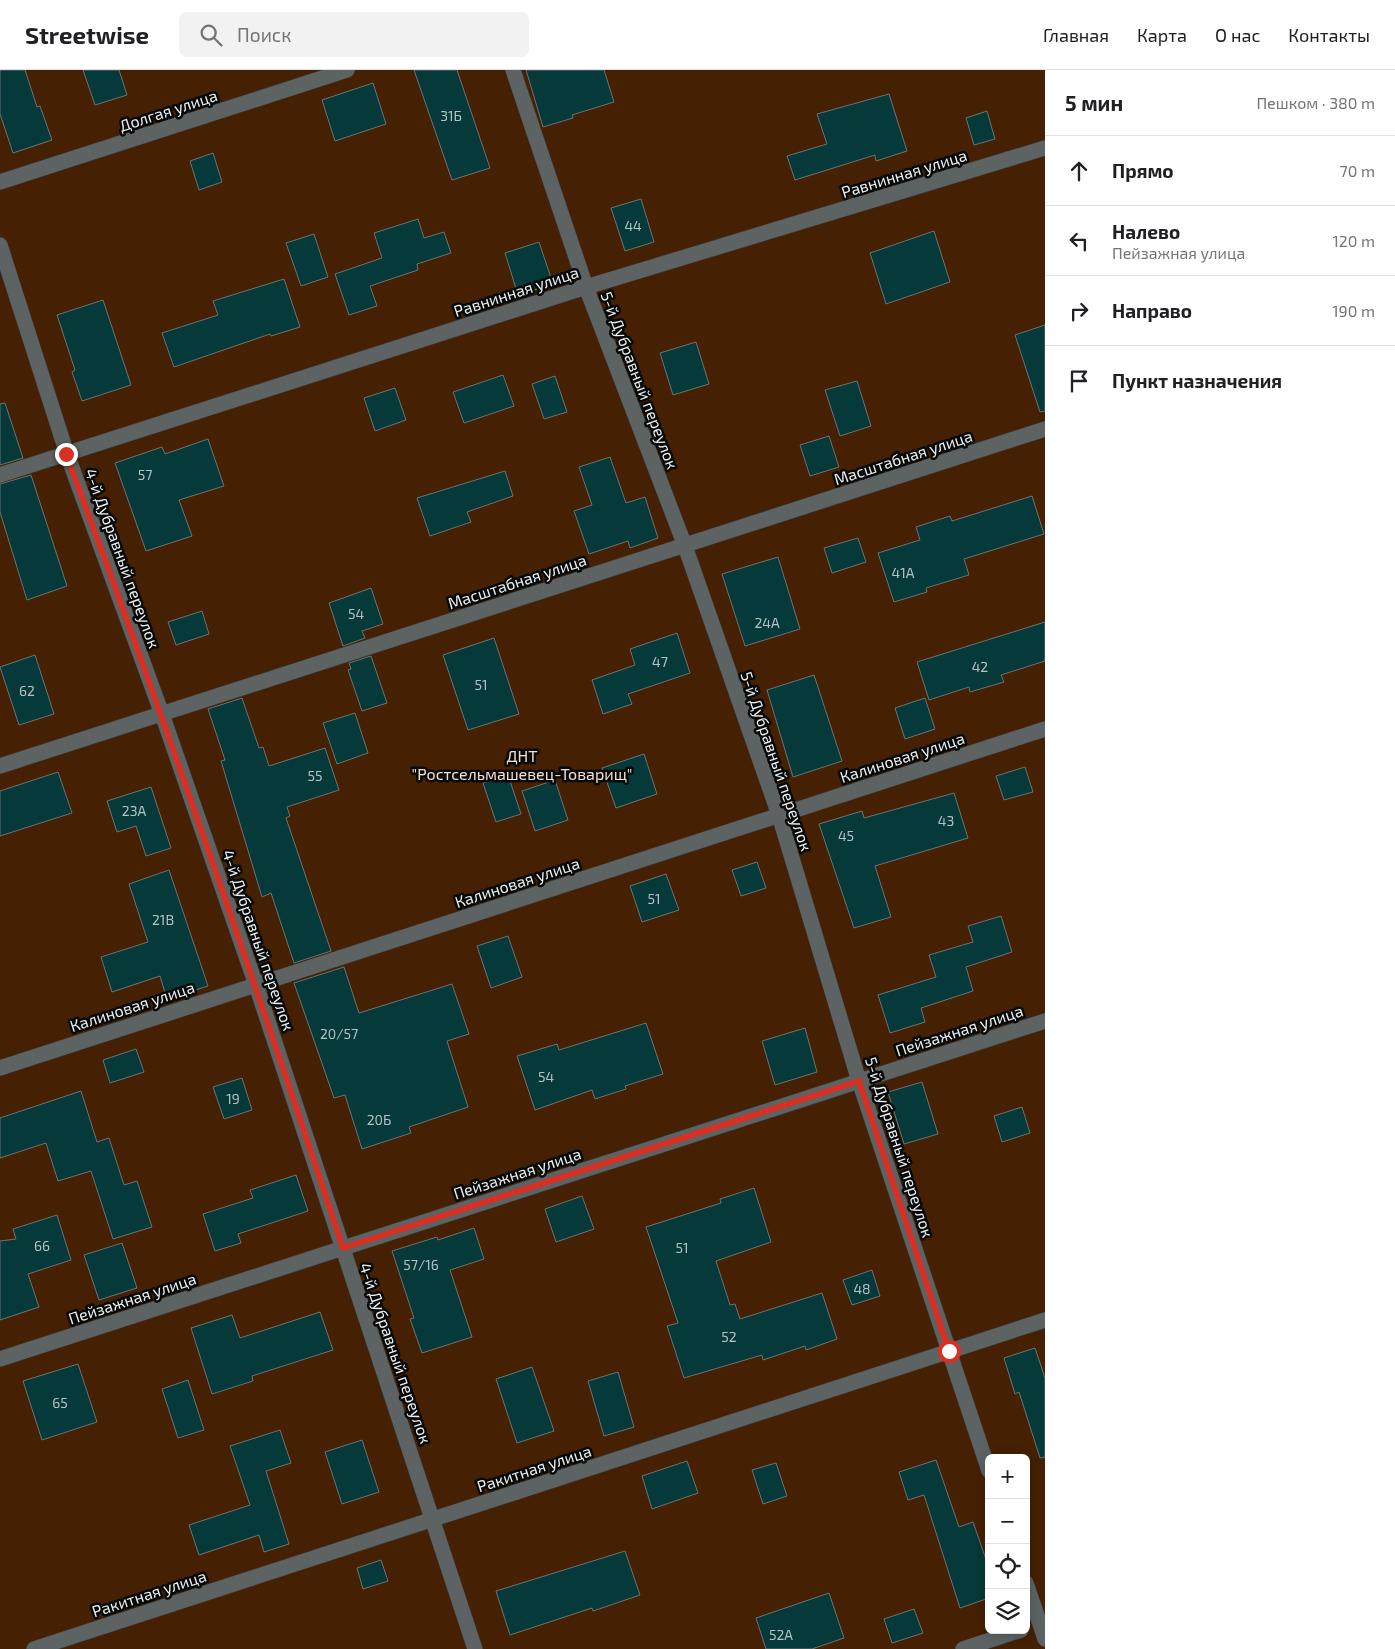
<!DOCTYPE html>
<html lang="ru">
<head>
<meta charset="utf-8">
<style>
  body { margin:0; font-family:"Exo 2",sans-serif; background:#f2f2f2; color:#202124 }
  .controls { position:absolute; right:15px; bottom:15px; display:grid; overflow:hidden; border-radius:8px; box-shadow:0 2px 12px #0003 }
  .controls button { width:45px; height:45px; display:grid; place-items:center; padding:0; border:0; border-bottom:1px solid #e0e0e0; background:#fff; color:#202124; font:25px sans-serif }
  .stop { position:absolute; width:15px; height:15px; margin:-11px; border:4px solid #d93025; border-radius:50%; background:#fff }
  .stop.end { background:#d93025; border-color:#fff; box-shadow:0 1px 5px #0008 }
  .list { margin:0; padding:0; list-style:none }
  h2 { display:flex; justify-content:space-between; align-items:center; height:65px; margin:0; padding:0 20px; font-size:21px }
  h2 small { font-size:16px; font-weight:400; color:#757577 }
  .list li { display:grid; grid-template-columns:32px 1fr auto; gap:15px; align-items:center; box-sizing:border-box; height:70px; padding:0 20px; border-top:1px solid #e0e0e0 }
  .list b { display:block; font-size:19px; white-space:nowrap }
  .list p { margin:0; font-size:16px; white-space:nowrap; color:#757577 }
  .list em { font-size:16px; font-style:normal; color:#757577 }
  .icon { flex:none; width:28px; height:28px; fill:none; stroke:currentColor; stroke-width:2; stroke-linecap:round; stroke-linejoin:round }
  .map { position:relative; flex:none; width:1045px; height:1579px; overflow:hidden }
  header { display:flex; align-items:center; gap:30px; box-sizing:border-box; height:70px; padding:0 25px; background:#fff; border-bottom:1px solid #e0e0e0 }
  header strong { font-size:24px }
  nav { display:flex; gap:28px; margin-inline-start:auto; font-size:18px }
  .search { width:350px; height:45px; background:#f2f2f2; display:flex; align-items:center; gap:12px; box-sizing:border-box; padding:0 18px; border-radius:8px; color:#757577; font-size:19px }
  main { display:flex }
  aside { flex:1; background:#fff }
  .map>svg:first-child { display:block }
  .green { fill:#452002; fill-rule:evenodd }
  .building { fill:#063939; stroke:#6d7373 }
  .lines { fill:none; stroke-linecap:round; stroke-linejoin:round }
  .lane-casing { stroke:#393c3c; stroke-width:16 }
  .lane { stroke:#5d6262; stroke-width:15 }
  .route { stroke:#d93025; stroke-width:6 }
  .labels { text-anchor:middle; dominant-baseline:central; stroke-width:5; stroke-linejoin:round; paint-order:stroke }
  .number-label { font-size:14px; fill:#b3c2c2 }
  .street-label { font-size:16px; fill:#edf0f0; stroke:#070909 }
  .park-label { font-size:16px; fill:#f5dfd1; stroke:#070909 }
</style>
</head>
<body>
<header>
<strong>Streetwise</strong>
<div class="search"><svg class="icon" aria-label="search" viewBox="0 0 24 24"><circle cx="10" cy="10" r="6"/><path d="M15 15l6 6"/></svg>Поиск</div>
<nav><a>Главная</a><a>Карта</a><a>О нас</a><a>Контакты</a></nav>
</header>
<main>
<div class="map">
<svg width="1045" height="1579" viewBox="0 0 1045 1579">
  <rect width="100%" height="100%" fill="#1b1f1f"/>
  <path class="green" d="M 0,0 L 1045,0 L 1045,1579 L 0,1579 ZM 989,1388 L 1026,1388 L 1026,1560 L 989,1560 Z"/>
  <path class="building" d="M 0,0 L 25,0 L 37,37 L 40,36 L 52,70 L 13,83 L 0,44 Z
    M 83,0 L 119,0 L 127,25 L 95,35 Z
    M 414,0 L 457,0 L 490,98 L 452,110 Z
    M 526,0 L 604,0 L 614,32 L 572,45 L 573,48 L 543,57 Z
    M 373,13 L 386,54 L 335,71 L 322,30 Z
    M 889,24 L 907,81 L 876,91 L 875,85 L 795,110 L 787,86 L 827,74 L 817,44 Z
    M 987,41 L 995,69 L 974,75 L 966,48 Z
    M 213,83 L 222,112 L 199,120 L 190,91 Z
    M 641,129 L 654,172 L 625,181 L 611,138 Z
    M 418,149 L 424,168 L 444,162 L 451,183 L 417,194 L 418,200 L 370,216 L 377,236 L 349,245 L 335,204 L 382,188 L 374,163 Z
    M 934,161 L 950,212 L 886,234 L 870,183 Z
    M 314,164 L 328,207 L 301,216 L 286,173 Z
    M 539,172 L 553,214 L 518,225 L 505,183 Z
    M 284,209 L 300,257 L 271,266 L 270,264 L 174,297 L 162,263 L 218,245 L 213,231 Z
    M 103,230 L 131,315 L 82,331 L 72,302 L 75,300 L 57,245 Z
    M 1045,255 L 1045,341 L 1040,342 L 1015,265 Z
    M 696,272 L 709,314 L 673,325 L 660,283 Z
    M 503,305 L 514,336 L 464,353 L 453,322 Z
    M 555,306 L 567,342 L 544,349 L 532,314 Z
    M 857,311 L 871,356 L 840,366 L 825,320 Z
    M 395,318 L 406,350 L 375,361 L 364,328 Z
    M 5,333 L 23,388 L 0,395 L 0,334 Z
    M 829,366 L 839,397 L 810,406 L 800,375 Z
    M 208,369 L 224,416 L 179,430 L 192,466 L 146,481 L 115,393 L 162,377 L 165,384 Z
    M 610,387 L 626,433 L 645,427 L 658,468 L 630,478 L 628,471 L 589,484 L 574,441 L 592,435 L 579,397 Z
    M 505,401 L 513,426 L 467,442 L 471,452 L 430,466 L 417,428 Z
    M 31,405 L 67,516 L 27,530 L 0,442 L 0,414 Z
    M 1032,426 L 1044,464 L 964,489 L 969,505 L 926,518 L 927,522 L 894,532 L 878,483 L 920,470 L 916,457 L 950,446 L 952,451 Z
    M 858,468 L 866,492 L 832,503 L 824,478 Z
    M 778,487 L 800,559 L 745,576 L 722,504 Z
    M 371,518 L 383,554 L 362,561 L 365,568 L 343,576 L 329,533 Z
    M 202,541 L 209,564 L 176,575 L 168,552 Z
    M 1045,552 L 1045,591 L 1001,605 L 1004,612 L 970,622 L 969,617 L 929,630 L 917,592 Z
    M 677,563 L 690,603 L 628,624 L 632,634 L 603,644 L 592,610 L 635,595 L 630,579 Z
    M 494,568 L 519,644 L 468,660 L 443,585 Z
    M 35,585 L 54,644 L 19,655 L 0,597 Z
    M 371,586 L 387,633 L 362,641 L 348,600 L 351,599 L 349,593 Z
    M 814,605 L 842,691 L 793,707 L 767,620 Z
    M 242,628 L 259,678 L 263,677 L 269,696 L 325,678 L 339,720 L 287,737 L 290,746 L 286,748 L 331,881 L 294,893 L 271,823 L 262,827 L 221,691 L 225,690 L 208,639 Z
    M 925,628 L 935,659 L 905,669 L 895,638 Z
    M 355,643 L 368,683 L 337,694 L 323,653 Z
    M 644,684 L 657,724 L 616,738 L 602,698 Z
    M 1025,697 L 1033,722 L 1004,730 L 996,706 Z
    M 58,702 L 72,743 L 0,766 L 0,721 Z
    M 508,705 L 521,744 L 496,752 L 483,713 Z
    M 555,710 L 568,750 L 535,761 L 522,721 Z
    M 151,717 L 171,778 L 146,786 L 136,756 L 117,762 L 107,731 Z
    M 954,723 L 968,768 L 875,796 L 891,847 L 854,858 L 819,754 L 862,741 L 864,748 Z
    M 757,792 L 766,818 L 741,826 L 732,800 Z
    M 169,800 L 208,916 L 167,929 L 160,906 L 112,922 L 101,887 L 148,872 L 129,814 Z
    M 666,804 L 679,840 L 642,852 L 630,816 Z
    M 1001,846 L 1012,882 L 966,897 L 973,921 L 921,938 L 925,952 L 890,963 L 878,925 L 936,907 L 929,885 L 973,872 L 968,856 Z
    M 508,866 L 522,907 L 491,918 L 477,876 Z
    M 344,897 L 359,943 L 452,914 L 469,964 L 447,971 L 468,1037 L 409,1057 L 411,1063 L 362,1079 L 345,1025 L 334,1028 L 294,913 Z
    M 646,953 L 663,1004 L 625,1016 L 626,1019 L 595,1029 L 592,1020 L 535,1040 L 517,986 L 557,974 L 559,980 Z
    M 805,958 L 817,1002 L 775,1015 L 762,971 Z
    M 136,979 L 144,1002 L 110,1013 L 103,990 Z
    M 242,1008 L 252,1040 L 224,1049 L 213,1017 Z
    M 922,1012 L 938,1064 L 904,1074 L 888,1022 Z
    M 81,1021 L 97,1072 L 109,1068 L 124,1115 L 137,1111 L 152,1157 L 113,1169 L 91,1101 L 58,1111 L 46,1073 L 0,1088 L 0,1048 Z
    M 1022,1037 L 1030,1063 L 1002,1072 L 994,1046 Z
    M 296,1105 L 308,1141 L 238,1164 L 241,1173 L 215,1181 L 203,1144 L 253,1128 L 250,1120 Z
    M 754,1118 L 771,1172 L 716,1191 L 730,1235 L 735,1234 L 740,1249 L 822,1223 L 837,1269 L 806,1280 L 805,1276 L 763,1290 L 762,1285 L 684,1308 L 667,1256 L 678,1253 L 646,1157 L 721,1133 L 720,1129 Z
    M 582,1126 L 594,1159 L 556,1172 L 545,1139 Z
    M 57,1145 L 71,1190 L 28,1204 L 39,1237 L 0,1250 L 0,1171 L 16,1169 L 13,1159 Z
    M 474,1158 L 484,1189 L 450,1200 L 472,1267 L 422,1283 L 410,1249 L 414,1248 L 392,1181 L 437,1167 L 438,1170 Z
    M 122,1173 L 137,1218 L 99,1230 L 84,1185 Z
    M 872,1200 L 880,1226 L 852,1235 L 843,1210 Z
    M 320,1242 L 333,1280 L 252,1306 L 253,1311 L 212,1324 L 191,1258 L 232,1245 L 240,1268 Z
    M 1035,1278 L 1045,1308 L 1045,1387 L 1040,1388 L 1019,1322 L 1015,1324 L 1004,1288 Z
    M 78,1294 L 97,1352 L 42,1370 L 23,1311 Z
    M 532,1297 L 554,1361 L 517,1373 L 496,1309 Z
    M 618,1302 L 634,1357 L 604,1366 L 588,1311 Z
    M 188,1310 L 204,1360 L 178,1368 L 162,1319 Z
    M 280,1360 L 291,1393 L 266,1401 L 289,1474 L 264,1482 L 259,1465 L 199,1485 L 189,1455 L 250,1435 L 230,1376 Z
    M 362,1370 L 379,1422 L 342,1434 L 325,1382 Z
    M 936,1390 L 959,1457 L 973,1452 L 989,1498 L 989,1528 L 960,1538 L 924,1425 L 908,1430 L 899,1402 Z
    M 687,1391 L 698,1423 L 652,1439 L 642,1406 Z
    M 776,1393 L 787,1426 L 763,1434 L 752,1400 Z
    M 625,1481 L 640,1525 L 593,1541 L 592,1538 L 510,1565 L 496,1521 Z
    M 381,1490 L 388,1511 L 363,1519 L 357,1498 Z
    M 829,1523 L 844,1568 L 812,1579 L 766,1579 L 756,1548 Z
    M 914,1539 L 923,1563 L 892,1573 L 884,1549 Z"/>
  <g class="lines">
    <defs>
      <path id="lane" d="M 513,0 L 586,217 L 685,476 L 779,745 L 859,1011 L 989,1401
        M 0,112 L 347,0
        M 0,175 L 67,384 L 162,644 L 256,915 L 475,1579
        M 0,405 L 586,217 L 1045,78
        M 0,696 L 1045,359
        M 0,998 L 1045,659
        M 0,1289 L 1045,951
        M 1026,1513 L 1045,1569
        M 34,1579 L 1045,1250
        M 963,1579 L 1021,1560"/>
    </defs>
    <use href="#lane" class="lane-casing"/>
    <use href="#lane" class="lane"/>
  </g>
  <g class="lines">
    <path class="route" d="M 66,384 C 164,647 255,912 343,1178 L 859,1011 L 949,1281"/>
  </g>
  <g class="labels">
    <g class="number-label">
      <text x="451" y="45">31Б</text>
      <text x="633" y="155">44</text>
      <text x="145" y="404">57</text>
      <text x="903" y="502">41А</text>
      <text x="356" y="543">54</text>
      <text x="767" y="552">24А</text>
      <text x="660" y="591">47</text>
      <text x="980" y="596">42</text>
      <text x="481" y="614">51</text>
      <text x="27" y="620">62</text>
      <text x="315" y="705">55</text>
      <text x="134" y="740">23А</text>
      <text x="946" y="750">43</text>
      <text x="846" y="765">45</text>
      <text x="654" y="828">51</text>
      <text x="163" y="849">21В</text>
      <text x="339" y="963">20/57</text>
      <text x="546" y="1006">54</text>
      <text x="233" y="1028">19</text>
      <text x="379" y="1049">20Б</text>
      <text x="42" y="1175">66</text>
      <text x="682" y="1177">51</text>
      <text x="421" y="1194">57/16</text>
      <text x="862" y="1218">48</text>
      <text x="729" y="1266">52</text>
      <text x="60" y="1332">65</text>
      <text x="781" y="1564">52А</text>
    </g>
    <g class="street-label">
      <text transform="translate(168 40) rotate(-18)">Долгая улица</text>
      <text transform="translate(904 103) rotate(-17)">Равнинная улица</text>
      <text transform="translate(516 221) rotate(-18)">Равнинная улица</text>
      <text transform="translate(640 310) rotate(69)">5-й Дубравный переулок</text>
      <text transform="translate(903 387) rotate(-18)">Масштабная улица</text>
      <text transform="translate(123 488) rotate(70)">4-й Дубравный переулок</text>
      <text transform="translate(517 511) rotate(-18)">Масштабная улица</text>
      <text transform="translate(902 687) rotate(-18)">Калиновая улица</text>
      <text transform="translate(777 691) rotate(71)">5-й Дубравный переулок</text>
      <text transform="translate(517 812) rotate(-18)">Калиновая улица</text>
      <text transform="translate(259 870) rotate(71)">4-й Дубравный переулок</text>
      <text transform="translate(132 936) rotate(-18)">Калиновая улица</text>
      <text transform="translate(959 960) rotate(-18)">Пейзажная улица</text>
      <text transform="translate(900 1077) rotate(72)">5-й Дубравный переулок</text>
      <text transform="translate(517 1103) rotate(-18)">Пейзажная улица</text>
      <text transform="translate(132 1228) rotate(-18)">Пейзажная улица</text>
      <text transform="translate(396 1283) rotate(71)">4-й Дубравный переулок</text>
      <text transform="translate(534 1398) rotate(-18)">Ракитная улица</text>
      <text transform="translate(149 1523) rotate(-18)">Ракитная улица</text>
    </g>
    <g class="park-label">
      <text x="522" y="685">ДНТ<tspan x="522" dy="18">"Ростсельмашевец-Товарищ"</tspan></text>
    </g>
  </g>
</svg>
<div class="controls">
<button>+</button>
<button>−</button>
<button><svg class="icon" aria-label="locate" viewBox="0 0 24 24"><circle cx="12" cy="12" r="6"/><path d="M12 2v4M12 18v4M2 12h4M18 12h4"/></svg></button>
<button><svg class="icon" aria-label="layers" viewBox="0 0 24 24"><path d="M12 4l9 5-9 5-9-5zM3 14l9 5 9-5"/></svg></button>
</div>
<div class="stop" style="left:949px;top:1281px"></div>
<div class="stop end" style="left:66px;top:384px"></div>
</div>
<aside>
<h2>5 мин<small>Пешком · 380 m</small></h2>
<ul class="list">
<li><svg class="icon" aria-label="ahead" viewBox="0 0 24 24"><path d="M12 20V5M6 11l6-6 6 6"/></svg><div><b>Прямо</b></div><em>70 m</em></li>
<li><svg class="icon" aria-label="left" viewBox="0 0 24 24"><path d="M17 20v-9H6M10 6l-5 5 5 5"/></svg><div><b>Налево</b><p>Пейзажная улица</p></div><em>120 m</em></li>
<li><svg class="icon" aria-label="right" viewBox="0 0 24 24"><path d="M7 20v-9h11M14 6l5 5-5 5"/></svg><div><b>Направо</b></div><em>190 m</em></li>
<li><svg class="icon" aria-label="arrive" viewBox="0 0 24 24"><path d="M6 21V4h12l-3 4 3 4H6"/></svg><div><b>Пункт назначения</b></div></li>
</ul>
</aside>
</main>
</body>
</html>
